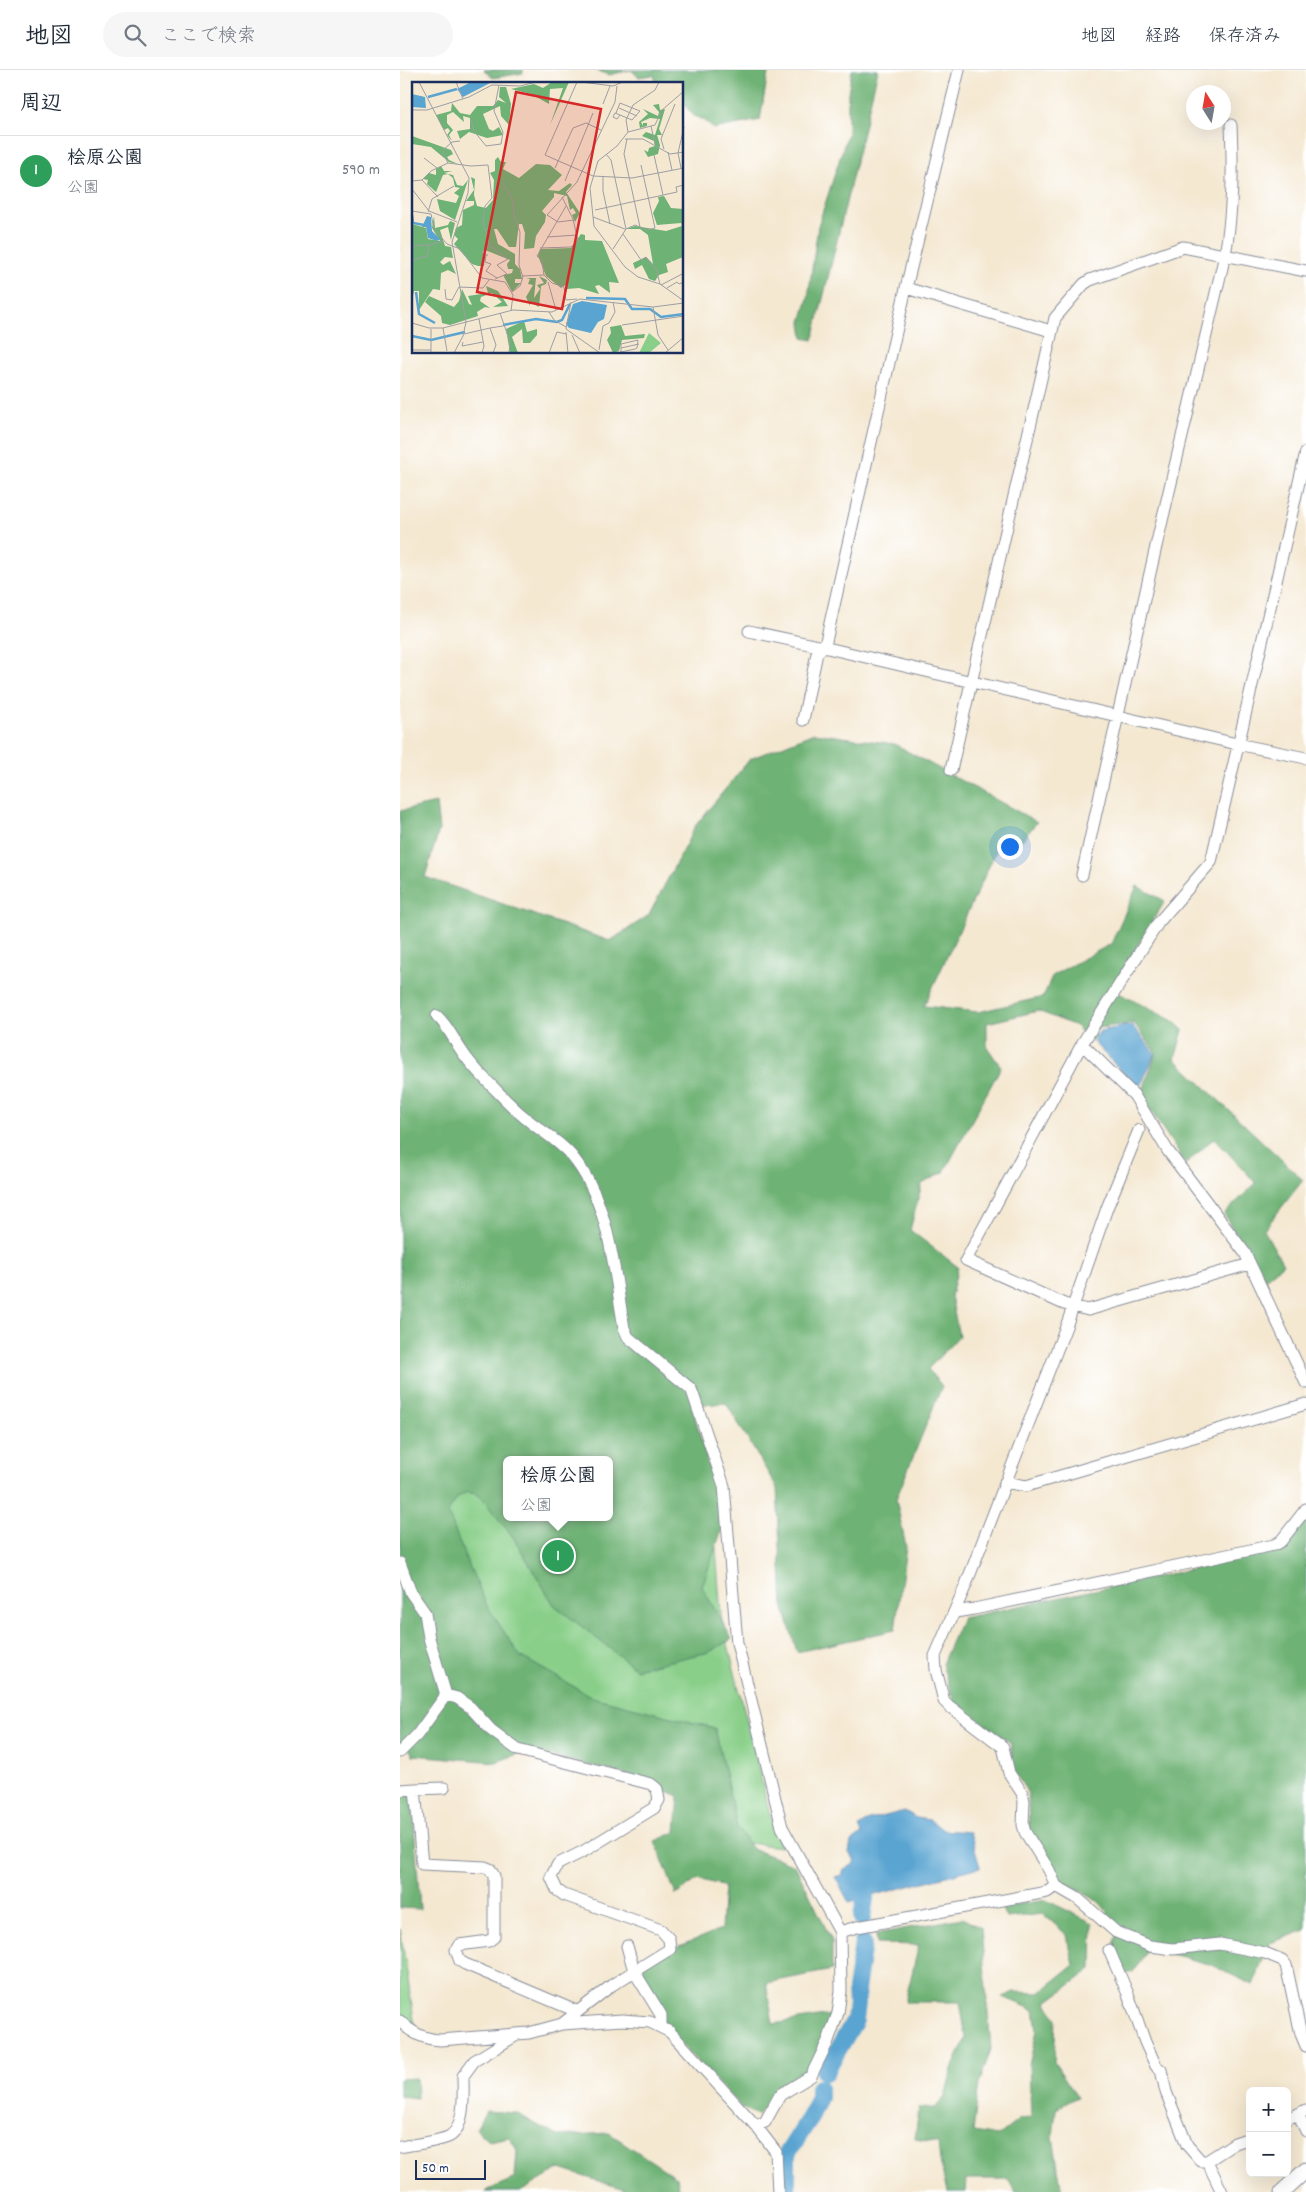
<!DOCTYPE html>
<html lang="ja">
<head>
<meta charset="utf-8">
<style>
  body { margin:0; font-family:Dekko,"Klee One",sans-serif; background:#f6f6f7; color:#1f2937 }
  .controls { position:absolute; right:15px; bottom:15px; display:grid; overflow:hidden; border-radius:8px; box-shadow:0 5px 20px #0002 }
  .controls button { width:45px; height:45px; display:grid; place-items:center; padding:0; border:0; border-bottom:1px solid #e0e1e3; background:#fff; color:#1f2937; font:25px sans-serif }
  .compass { position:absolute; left:786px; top:15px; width:45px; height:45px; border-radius:50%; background:#fff; box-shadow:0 5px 20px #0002; rotate:349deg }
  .scale { position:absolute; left:15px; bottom:12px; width:71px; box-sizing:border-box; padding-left:5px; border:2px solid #1b2f5e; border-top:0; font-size:14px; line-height:18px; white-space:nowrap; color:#1b2f5e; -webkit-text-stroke:4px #fff; paint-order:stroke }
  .you { position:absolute; left:609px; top:776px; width:18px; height:18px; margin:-12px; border:4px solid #fff; border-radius:50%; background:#1a73e8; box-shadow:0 0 0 8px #1a73e833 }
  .badge { display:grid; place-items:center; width:32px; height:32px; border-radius:50%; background:#db2777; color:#fff; font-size:16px; font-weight:700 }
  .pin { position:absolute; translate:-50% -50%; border:2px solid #fff; box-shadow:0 1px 5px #0006 }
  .popup { position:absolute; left:103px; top:1386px; width:110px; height:65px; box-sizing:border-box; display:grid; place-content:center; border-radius:8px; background:#fff; filter:drop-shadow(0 1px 4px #0005); font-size:16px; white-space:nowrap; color:#747a83 }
  .popup b { font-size:19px; color:#1f2937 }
  .popup::after { content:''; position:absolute; left:50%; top:100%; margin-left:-10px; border:10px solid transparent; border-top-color:#fff }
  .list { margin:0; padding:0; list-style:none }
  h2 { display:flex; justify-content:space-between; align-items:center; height:65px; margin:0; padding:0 20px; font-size:21px }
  h2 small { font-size:16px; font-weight:400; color:#747a83 }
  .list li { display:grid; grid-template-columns:32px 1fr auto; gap:15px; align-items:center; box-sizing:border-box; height:70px; padding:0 20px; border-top:1px solid #e0e1e3 }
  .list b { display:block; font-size:19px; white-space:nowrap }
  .list p { margin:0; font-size:16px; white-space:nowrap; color:#747a83 }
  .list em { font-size:16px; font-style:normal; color:#747a83 }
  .icon { flex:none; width:28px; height:28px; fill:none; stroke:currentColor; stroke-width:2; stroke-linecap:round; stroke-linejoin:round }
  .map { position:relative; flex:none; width:906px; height:2122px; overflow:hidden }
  header { display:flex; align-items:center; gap:30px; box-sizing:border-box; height:70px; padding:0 25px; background:#fff; border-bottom:1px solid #e0e1e3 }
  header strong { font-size:24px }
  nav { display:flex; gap:28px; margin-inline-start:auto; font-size:18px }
  .search { width:350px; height:45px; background:#f6f6f7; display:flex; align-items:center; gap:12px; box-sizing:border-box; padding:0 18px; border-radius:28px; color:#747a83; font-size:19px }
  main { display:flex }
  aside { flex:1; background:#fff }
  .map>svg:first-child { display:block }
  .green { fill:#89cf89; stroke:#527f74; fill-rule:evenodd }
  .forest { fill:#6eb275; stroke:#44706a; fill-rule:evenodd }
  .water { fill:#5aa4d1; stroke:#3a6a98 }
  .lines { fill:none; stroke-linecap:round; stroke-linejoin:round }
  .river { stroke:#5aa4d1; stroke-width:18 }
  .street-casing { stroke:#888c98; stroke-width:13 }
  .secondary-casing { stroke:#888c98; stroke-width:17 }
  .street { stroke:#fff; stroke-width:11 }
  .secondary { stroke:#fff; stroke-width:15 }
  .inset-river { fill:none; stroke:#5aa4d1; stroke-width:2.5 }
  .inset-road { fill:none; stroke:#9d9ea3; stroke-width:1 }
  .view { fill:#d62828; fill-opacity:0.15; stroke:#d62828; stroke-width:2.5 }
  .inset-edge { fill:none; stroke:#1b2f5e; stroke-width:2.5 }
</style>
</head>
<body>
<header>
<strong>地図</strong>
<div class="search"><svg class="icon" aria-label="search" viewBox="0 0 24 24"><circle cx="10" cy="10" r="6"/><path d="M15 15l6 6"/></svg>ここで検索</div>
<nav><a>地図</a><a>経路</a><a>保存済み</a></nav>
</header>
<main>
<aside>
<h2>周辺<small></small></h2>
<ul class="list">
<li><span class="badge" style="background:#2e9e5b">1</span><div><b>桧原公園</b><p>公園</p></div><em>590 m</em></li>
</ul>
</aside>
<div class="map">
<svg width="906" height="2122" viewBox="0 0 906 2122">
  <rect width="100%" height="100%" fill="#fff"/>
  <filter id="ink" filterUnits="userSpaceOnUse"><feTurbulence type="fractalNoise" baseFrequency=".02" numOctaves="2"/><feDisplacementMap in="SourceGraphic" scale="10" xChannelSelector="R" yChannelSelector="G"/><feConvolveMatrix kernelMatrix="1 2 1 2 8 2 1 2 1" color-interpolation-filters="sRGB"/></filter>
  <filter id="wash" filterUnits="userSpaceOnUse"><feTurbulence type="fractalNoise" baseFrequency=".0096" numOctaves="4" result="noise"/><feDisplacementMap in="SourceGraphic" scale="20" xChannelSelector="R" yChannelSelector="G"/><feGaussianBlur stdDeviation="1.12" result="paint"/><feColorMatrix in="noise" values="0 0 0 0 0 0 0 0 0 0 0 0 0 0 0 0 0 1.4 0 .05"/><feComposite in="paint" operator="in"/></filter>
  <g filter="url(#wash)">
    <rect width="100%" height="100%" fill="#f4e8d1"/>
    <path class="green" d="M 0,1212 L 312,1426 L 321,1546 L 370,1745 L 381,1777 L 340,1772 L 304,1699 L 23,1656 ZM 107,1390 L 209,1390 L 209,1447 L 107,1447 Z
      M 0,1858 L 15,1956 L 0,1941 Z"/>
    <path class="forest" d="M 84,0 L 123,0 L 123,3 L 93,8 Z
      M 196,0 L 368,0 L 368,3 L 360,50 L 313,59 L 304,50 L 294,46 L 283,33 L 282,14 L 256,14 L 254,5 L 239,7 L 231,0 L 209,5 Z
      M 452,0 L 478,0 L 413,270 L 403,268 L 401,252 L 408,228 L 418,156 L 448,63 L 448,23 Z
      M 414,663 L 494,674 L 637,752 L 618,775 L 599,775 L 524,936 L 578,942 L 643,927 L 653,905 L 711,874 L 737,816 L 765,831 L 711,919 L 773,951 L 783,960 L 775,989 L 903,1110 L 864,1160 L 883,1194 L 863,1211 L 824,1144 L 856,1113 L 814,1068 L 786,1094 L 741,1026 L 756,983 L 734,953 L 698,958 L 691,972 L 676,956 L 638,941 L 587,953 L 587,977 L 601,997 L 544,1102 L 522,1114 L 510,1160 L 558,1197 L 551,1226 L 559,1266 L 528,1299 L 542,1316 L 496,1429 L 506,1477 L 495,1560 L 397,1582 L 383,1535 L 377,1418 L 326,1333 L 292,1336 L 324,1453 L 302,1517 L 332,1569 L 309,1582 L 236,1599 L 154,1535 L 113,1467 L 84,1431 L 76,1424 L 67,1422 L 58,1427 L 48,1442 L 63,1482 L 87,1536 L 120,1586 L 192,1627 L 315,1658 L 337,1757 L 352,1779 L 395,1795 L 432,1871 L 432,1900 L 366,1913 L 373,1954 L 431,1945 L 415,1994 L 377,2020 L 358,2045 L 341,2037 L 261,1954 L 236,1894 L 321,1859 L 324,1816 L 298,1809 L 276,1825 L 255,1771 L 276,1762 L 279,1726 L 234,1707 L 129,1680 L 96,1692 L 13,1685 L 5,1672 L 0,1677 L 0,741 L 36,733 L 39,760 L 25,807 L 210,871 L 249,845 L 296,755 L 350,689 ZM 107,1390 L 209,1390 L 209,1447 L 107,1447 Z
      M 906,1447 L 906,1860 L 870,1873 L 853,1915 L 809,1894 L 755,1880 L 746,1882 L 733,1902 L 723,1905 L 712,1879 L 718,1859 C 700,1829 695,1824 660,1815 L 629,1762 L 628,1723 L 614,1701 L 611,1673 L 554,1632 L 542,1594 L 562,1548 L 874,1482 L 891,1468 Z
      M 0,1724 L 12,1724 L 20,1839 L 0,1838 Z
      M 646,1830 L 693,1853 L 692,1899 L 647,1932 L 656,1949 L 654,1992 L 677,2027 L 656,2039 L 653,2067 L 662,2122 L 615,2122 L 608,2109 L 567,2109 L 566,2122 L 547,2122 L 540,2091 L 538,2073 L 515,2069 L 519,2038 L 535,2038 L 545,2027 L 552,1999 L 566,1968 L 560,1932 L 505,1932 L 519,1875 L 477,1874 L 476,1864 L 562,1848 L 581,1858 L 591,1979 L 579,2014 L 573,2062 L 598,2066 L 620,2049 L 631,2048 L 629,1995 L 637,1960 L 634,1940 L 603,1927 L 615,1922 L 639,1923 L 674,1895 L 667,1865 L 643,1844 L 606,1848 L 601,1837 Z
      M 16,2008 L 17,2028 L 0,2026 L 0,2009 Z
      M 86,2041 L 116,2043 L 157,2066 L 209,2063 L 277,2108 L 280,2122 L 224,2122 L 224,2119 L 160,2099 L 120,2122 L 84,2122 L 115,2108 L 117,2080 L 109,2067 L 89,2071 L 76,2059 Z"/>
    <path class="water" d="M 732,955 L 755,984 C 751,992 743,1013 738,1018 L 697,976 L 694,970 L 700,961 Z
      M 505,1741 L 516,1748 L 530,1750 L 543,1760 L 570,1762 L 580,1797 L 449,1832 L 435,1807 L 442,1805 L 444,1799 L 453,1795 L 456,1791 L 449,1783 L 451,1772 L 462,1764 L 459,1757 L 469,1750 Z"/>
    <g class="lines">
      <path class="river" d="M 462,1848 L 465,1828
        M 425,2002 L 455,1950 L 457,1933 L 456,1920 L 463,1873
        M 387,2122 L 387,2084 L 411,2046 L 419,2027 L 419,2018"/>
    </g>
  </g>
  <g filter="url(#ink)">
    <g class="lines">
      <defs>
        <path id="street" d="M 559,0 L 506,218 L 426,571 L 423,577 L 837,674 L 906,688
          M 506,218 L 651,261
          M 349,561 L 423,577 L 417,583 L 403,650
          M 551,700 L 655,248 L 684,214 L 690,210 L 783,177 L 906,201
          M 682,805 L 757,472 L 825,185 C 833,141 833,99 831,55
          M 37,946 C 47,955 53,968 61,980 C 68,991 78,1002 88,1012 C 99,1023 111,1036 123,1046 C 139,1060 157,1069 171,1085 C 210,1131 214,1201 224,1258 L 228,1267 L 291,1319 L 293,1324 L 324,1416 L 337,1573 L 382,1757 L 440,1862 L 441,1921 L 438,1943 L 428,1971 L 411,2006 L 380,2025 L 365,2052 L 356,2056
          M 682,974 L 734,1025 L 768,1081 L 845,1183 L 906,1313
          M 739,1060 L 707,1138 L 667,1254 L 565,1517 L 535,1586 L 536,1600 L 544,1631 L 549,1636 L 603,1677 L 609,1703 L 622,1723 L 624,1731 L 623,1755 L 625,1762 L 649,1800 L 656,1816 L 677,1828 L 716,1862 L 750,1876 L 773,1879 L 820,1874 L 865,1883 L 882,1890 L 886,1895 L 901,1964 L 906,1976
          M 850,1194 L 688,1240 L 664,1234 L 566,1190 L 682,974 L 758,853 L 811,792 L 906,382
          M 605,1412 L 626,1416 L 906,1334
          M 0,1493 L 11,1523 L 25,1543 L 29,1568 L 46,1625 L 57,1628 L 70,1637 L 91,1660 L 118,1680 L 251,1714 L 257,1719 L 259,1730 L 254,1738 L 184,1781 L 158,1794 L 151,1807 L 157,1820 L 164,1825 L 261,1860 L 269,1869 L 270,1879 L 212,1915 L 162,1954
          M 555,1542 L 574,1539 L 874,1475 L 881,1471 L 906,1439
          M 0,1682 L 17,1665 L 46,1625
          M 44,1718 L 15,1719 L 22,1794 L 85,1797 L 90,1799 L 94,1806 L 94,1867 L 89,1871 L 59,1875 L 56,1880 L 60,1891 L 65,1894 L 176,1941
          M 0,1720 L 15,1719
          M 440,1862 L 457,1857 L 647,1822 L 656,1816
          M 227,1876 L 234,1901 L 261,1945 L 261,1956
          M 709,1880 L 728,1924 L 745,1972 L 756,1996 L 761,2000 L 766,2022 L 787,2075 L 801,2091 L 807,2091 L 822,2122
          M 0,1951 C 11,1963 23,1969 40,1970 L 129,1963 L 162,1954 L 222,1950 L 250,1952 L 270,1962 L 356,2056 L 376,2082 L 378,2122
          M 898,2044 L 906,2061
          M 887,2049 L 906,2040
          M 0,2077 C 14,2074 39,2072 50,2066 C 66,2056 63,2021 63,2006 L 74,1991 L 115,1966
          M 807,2091 L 835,2073 L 850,2068"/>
        <path id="secondary" d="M 882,2122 L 906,2100"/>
      </defs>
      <use href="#street" class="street-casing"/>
      <use href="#secondary" class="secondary-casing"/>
      <use href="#street" class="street"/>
      <use href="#secondary" class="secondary"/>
    </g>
  </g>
  <g transform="translate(12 12)">
    <rect width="271" height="271" fill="#f4e8d1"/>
    <path d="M 237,251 L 249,261 L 237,271 L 227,271 Z" fill="#89cf89"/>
    <path d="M 140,0 L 157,0 L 138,43 L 151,6 L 138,7 L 137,22 L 119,12 L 99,7 L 122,2 L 131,6 ZM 88,5 L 94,5 L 99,22 L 97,43 L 89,34 L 88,24 L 71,32 L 77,47 L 81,49 L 87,45 L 91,53 L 75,56 L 57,50 L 48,57 L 45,49 L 58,47 L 58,36 L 51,34 L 52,40 L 41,30 L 35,33 L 35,41 L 41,48 L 37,53 L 40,59 L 35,53 L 38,49 L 36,46 L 32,48 L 24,33 L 39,29 L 40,21 L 48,31 L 58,33 L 65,24 L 81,24 L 86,18 L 94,21 L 87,15 ZM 247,22 L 248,28 L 253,27 L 247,47 L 250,53 L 245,53 L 248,63 L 246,72 L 236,75 L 232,68 L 236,70 L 237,66 L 243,64 L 242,59 L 230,54 L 234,50 L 243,53 L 248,37 L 238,36 L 229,40 L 231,44 L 231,41 L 235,41 L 235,44 L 228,46 L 227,40 L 236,32 L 231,27 L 246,34 L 247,30 L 241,23 ZM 0,54 L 39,68 L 41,72 L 35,75 L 37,78 L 46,82 L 37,80 L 19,65 L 0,62 ZM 86,75 L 89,80 L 94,80 L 91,87 L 107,96 L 124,82 L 138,83 L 150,93 L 136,108 L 147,109 L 158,101 L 160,103 L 154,110 L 168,131 L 163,140 L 160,133 L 164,131 L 161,126 L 158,128 L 155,114 L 142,111 L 142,115 L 130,129 L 134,133 L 133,140 L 124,154 L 122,166 L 112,167 L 113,151 L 110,142 L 107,142 L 104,165 L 97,165 L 85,147 L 82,147 L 86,162 L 103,172 L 103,182 L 108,187 L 110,197 L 103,197 L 103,201 L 109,201 L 100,210 L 91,193 L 100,191 L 101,187 L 96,187 L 95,182 L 98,178 L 73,168 L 70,170 L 73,173 L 72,184 L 66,184 L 60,182 L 42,162 L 46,157 L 42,153 L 44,146 L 50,143 L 51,128 L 62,123 L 62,119 L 54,119 L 62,108 L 59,95 L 63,97 L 62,113 L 65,124 L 74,126 L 81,118 L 82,98 L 78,91 L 83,89 L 83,78 ZM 29,84 L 32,89 L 40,89 L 32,91 L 41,93 L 45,103 L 51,104 L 56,98 L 43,138 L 28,129 L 25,117 L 44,121 L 47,114 L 42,111 L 48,106 L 43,105 L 41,96 L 36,92 L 31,93 L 24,110 L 15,102 L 16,98 L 11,97 L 17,91 L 24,93 L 24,87 ZM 252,114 L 259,126 L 271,127 L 271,175 L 254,182 L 256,190 L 247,193 L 243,199 L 237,197 L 230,183 L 223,187 L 221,181 L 234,175 L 241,182 L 236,153 L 228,147 L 214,147 L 223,144 L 254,149 L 270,144 L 269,141 L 245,143 L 241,131 L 247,119 L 246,115 ZM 22,134 L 23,146 L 36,143 L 38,139 L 43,141 L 39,158 L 36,145 L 28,148 L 33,164 L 39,165 L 41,176 L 33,175 L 28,180 L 31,183 L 38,179 L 44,192 L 36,188 L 29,191 L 28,208 L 21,207 L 7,228 L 7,209 L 2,209 L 0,219 L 0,142 L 14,146 L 16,157 L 28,159 L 20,146 ZM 169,152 L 173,153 L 173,158 L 190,159 L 207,201 L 197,200 L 198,211 L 187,203 L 183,204 L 187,212 L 167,206 L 155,207 L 155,202 L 149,206 L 134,194 L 126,174 L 128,167 L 159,166 ZM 127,194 L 135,198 L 134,202 L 129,204 L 127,225 L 118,220 L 118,224 L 114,215 L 121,203 L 116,202 L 118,197 L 114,196 L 124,196 L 122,216 L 128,207 L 125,203 L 132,201 ZM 74,204 L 86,209 L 96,224 L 81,225 L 90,220 L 80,211 L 69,215 L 68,219 L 78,226 L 73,225 L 65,230 L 66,234 L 38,243 L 30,241 L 29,234 L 13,220 L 17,214 L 42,225 L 47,219 L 50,207 L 57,222 L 60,223 L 56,214 L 76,211 ZM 112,239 L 115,250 L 125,247 L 125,253 L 118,261 L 111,261 L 110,247 L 100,255 L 106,271 L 98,271 L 94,247 ZM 209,243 L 213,254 L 233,252 L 232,256 L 210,258 L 207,269 L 201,271 L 195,258 L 199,251 L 198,245 Z" fill="#6eb275"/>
    <path d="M 59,0 L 80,0 L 51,15 L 45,7 ZM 0,12 L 13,15 L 14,26 L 0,25 ZM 15,134 L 19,135 L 20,149 L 28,157 L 25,159 L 16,156 L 14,145 L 10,145 ZM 170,219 L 195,223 L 192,237 L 186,240 L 179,251 L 157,246 L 154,242 L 161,222 Z" fill="#5aa4d1"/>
    <path class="inset-river" d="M 16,15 L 45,7M 0,133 L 1,141 L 12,143M 4,210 L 7,232 L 23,241M 174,216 L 213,217 L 220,227 L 238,227 L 249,235 L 272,232M 91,243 L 124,237 L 145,240 L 150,238 L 158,222M 0,254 L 19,258 L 53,250"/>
    <path class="inset-road" d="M 7,0 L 57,96 L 56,111 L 40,160 L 54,240 L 51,254 L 42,271M 44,0 L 51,17M 165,0 L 133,73 L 181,94 L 220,96 L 272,86M 169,0 L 201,4 L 211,0M 272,9 L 250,28 L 243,43 L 216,50 L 205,64 L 186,79 L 178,106 L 182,144 L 213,185 L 226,195 L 248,202 L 272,219M 191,22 L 198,4M 207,26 L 225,34M 0,28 L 15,28 L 57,15 L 80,3 L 108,4 L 124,0M 204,31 L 208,21 L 228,29 L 220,38 L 208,33 L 203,31 L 201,35 L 205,37 L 208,33M 59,38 L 62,49 L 74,64 L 89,62 L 91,50 L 82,29 L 87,3M 239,44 L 243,62M 216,50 L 214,38 L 221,23 L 243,8 L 247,0M 213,57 L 231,57 L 258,72 L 272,70M 215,57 L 212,72 L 228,145M 252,67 L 249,57 L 263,22M 256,70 L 260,88M 194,72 L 199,78 L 214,147M 242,73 L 251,113M 12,76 L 25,86M 36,81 L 30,69 L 40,60 L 48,59M 143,86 L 161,46 L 174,41 L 189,48M 269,86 L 266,71 L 272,45M 191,95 L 191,109 L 198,142M 10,98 L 26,115M 0,99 L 10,98 L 19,89 L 36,81 L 59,84 L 76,83 L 80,116 L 73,124 L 71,140 L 78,164 L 96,177 L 85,183 L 95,192 L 83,197M 153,99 L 181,31M 90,100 L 101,118 L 102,134 L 108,150 L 107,183 L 111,195 L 108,204 L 99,211M 0,107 L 17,129 L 45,140M 154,124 L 125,174 L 130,179 L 132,193 L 140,201 L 152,205 L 154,218 L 165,217M 183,128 L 265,110 L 264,105 L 272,103M 0,129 L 19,132 L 22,147 L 35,162 L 48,167 L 70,196 L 93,200 L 101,213 L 99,229M 16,130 L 20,117 L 42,104M 181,135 L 213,147M 162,138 L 146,140 L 135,133 L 165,100 L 203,20 L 205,4M 211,152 L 229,178 L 234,175 L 244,187 L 248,202M 135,155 L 165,153M 0,164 L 17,163 L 30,160 L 31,157M 128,166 L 159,165 L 166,159 L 161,137 L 150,115M 201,167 L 214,147 L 223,143 L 236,148 L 243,146 L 229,83M 74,173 L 70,170 L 78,164M 76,173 L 74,173 L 73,180 L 79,182 L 74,189 L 85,196M 0,178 L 15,174 L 17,163M 111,194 L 132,193M 136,200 L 144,228M 249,203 L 272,191M 47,205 L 71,206 L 77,198M 255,206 L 265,200 L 267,202 L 272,200M 33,207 L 34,217 L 40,218 L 47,205M 159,220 L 154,247 L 188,271M 241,225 L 246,253 L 256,268M 137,230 L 142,238 L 154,245M 88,231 L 98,260 L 97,271M 67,237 L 72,264 L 70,271M 0,241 L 17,246 L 31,246 L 101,228 L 140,230 L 168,217 L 241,225 L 272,221M 210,243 L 272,234M 31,246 L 35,269M 19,247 L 19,271M 154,250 L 156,271M 52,252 L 78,246M 160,253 L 168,271M 51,260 L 50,264 L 71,260M 209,266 L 227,262M 0,268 L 19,268M 187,268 L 191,244 L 197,241 L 203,230 L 201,220M 81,271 L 84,263 L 78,246 L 91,244M 137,271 L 145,250 L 154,252M 205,271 L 209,270 L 223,267 L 225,266 L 226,258 L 209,262 L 209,270 L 210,271M 253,271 L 272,255"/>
    <path class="view" d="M 104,10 L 189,27 L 150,227 L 65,210 Z"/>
    <rect width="271" height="271" class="inset-edge"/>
  </g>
</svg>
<div class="controls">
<button>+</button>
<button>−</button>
</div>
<svg class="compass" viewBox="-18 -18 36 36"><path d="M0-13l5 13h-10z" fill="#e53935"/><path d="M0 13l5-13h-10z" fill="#747a83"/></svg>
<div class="scale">50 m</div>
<div class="you"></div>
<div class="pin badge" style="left:158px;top:1486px;background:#2e9e5b">1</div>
<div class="popup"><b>桧原公園</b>公園</div>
</div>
</main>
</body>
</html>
